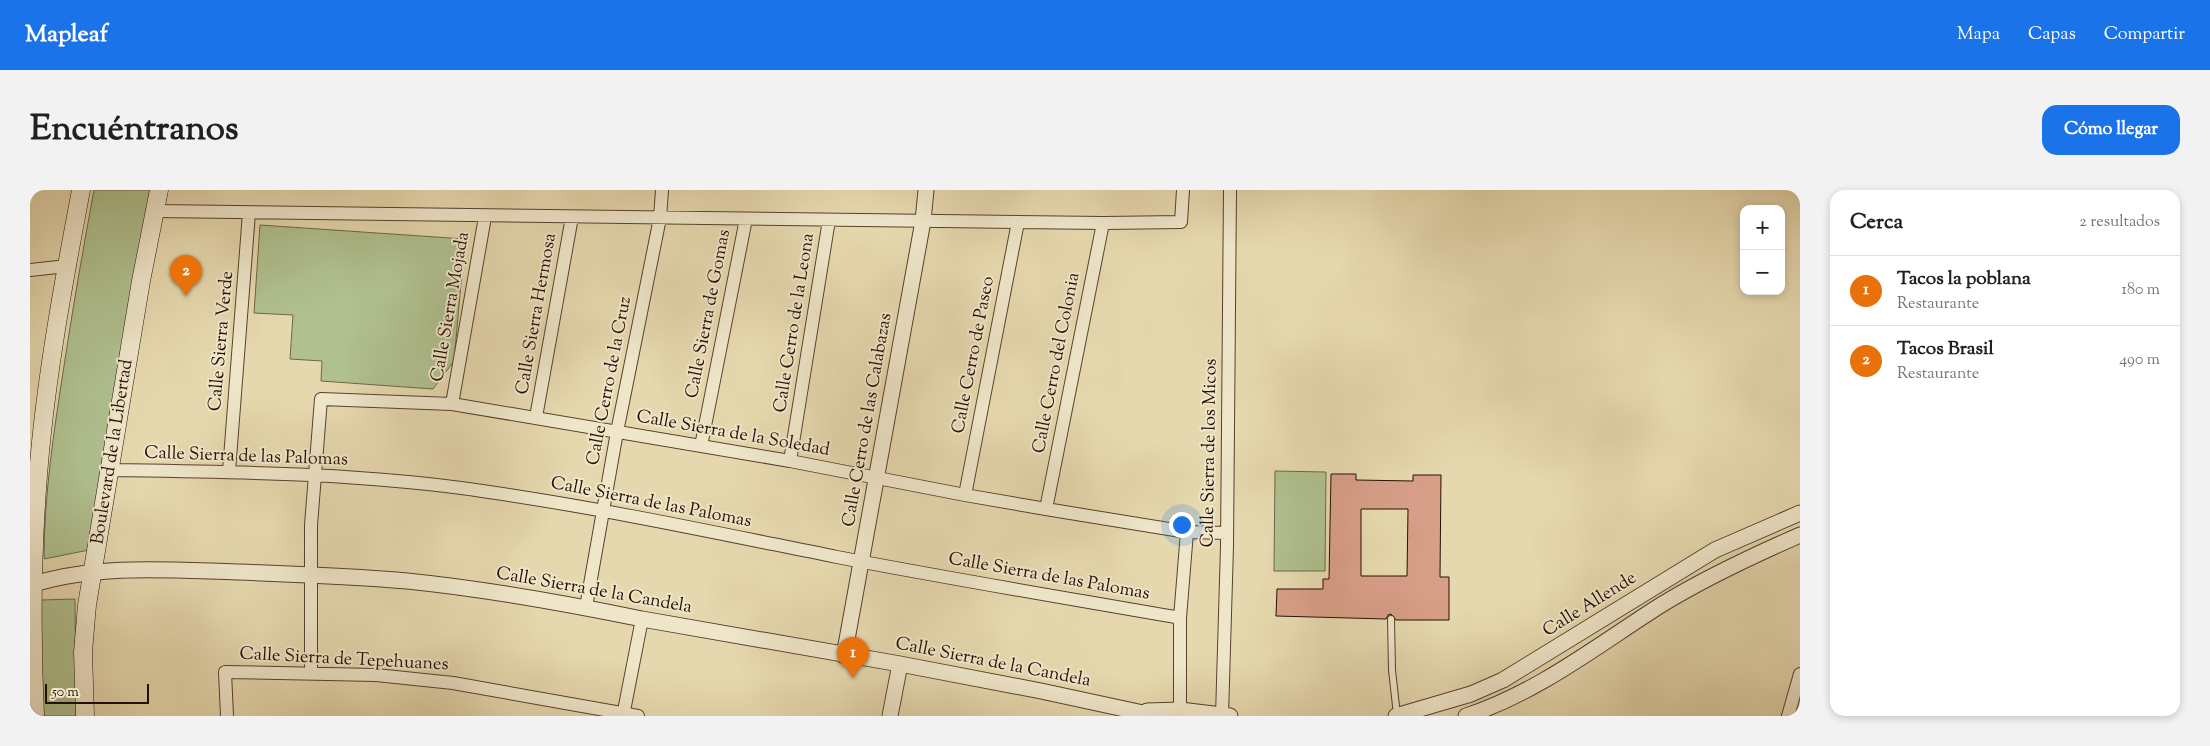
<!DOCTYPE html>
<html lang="es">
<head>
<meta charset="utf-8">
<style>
  body { margin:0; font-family:"Sorts Mill Goudy",serif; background:#f2f2f2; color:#202124 }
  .controls { position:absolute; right:15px; top:15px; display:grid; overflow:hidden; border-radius:10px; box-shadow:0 2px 8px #0003 }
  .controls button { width:45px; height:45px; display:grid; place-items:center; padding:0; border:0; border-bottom:1px solid #e0e0e0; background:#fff; color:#202124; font:25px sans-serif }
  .scale { position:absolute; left:15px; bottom:12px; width:104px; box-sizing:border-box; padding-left:5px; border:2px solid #270f00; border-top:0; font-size:14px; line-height:18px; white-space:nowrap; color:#270f00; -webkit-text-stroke:4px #efe6ca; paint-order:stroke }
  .you { position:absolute; left:1151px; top:334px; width:18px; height:18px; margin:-12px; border:4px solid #fff; border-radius:50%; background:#1a73e8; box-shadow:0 0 0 8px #1a73e833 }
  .badge { display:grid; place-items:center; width:32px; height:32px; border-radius:50%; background:#1a73e8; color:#fff; font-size:16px; font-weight:700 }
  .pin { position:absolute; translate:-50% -41px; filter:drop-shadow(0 1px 2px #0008) }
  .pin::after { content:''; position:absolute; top:26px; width:18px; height:15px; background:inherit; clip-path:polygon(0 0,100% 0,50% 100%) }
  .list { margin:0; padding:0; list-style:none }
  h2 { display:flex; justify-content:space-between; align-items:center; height:65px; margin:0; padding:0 20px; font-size:21px }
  h2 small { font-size:16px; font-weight:400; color:#757577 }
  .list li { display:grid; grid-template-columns:32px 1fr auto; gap:15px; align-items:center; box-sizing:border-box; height:70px; padding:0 20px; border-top:1px solid #e0e0e0 }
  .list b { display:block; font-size:19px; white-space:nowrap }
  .list p { margin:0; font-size:16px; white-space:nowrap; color:#757577 }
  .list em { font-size:16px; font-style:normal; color:#757577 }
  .map { position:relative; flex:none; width:1770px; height:526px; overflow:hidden; border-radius:15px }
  header { display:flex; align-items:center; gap:30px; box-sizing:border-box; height:70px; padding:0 25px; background:#1a73e8; color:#fff }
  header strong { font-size:24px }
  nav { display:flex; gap:28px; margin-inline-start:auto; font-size:18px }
  .intro { display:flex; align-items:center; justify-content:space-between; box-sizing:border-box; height:120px; padding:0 30px }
  h1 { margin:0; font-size:35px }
  .button { padding:12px 22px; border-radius:15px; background:#1a73e8; color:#fff; font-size:18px; font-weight:700 }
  main { display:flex; gap:30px; padding:0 30px }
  aside { flex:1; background:#fff; border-radius:15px; box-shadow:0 2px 8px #0003 }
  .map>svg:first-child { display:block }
  .green { fill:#b0c08f; stroke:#6c6848 }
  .building { fill:#d89f88; stroke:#270f00; fill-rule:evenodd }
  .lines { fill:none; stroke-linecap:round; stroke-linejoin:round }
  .service-casing { stroke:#57412c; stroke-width:8 }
  .minor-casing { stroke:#57412c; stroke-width:14 }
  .tertiary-casing { stroke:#57412c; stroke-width:17 }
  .secondary-casing { stroke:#270f00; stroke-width:19 }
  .service { stroke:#efe6ca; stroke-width:6 }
  .minor { stroke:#efe6ca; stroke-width:12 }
  .tertiary { stroke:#efe6ca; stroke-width:15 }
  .secondary { stroke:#efe6ca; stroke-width:18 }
  .labels { text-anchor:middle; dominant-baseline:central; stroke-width:4; stroke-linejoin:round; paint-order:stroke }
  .street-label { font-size:18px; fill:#270f00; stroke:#efe6ca }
</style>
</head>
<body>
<header>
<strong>Mapleaf</strong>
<nav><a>Mapa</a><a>Capas</a><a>Compartir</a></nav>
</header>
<div class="intro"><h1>Encuéntranos</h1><a class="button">Cómo llegar</a></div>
<main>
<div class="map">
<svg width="1770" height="526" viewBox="0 0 1770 526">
  <rect width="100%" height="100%" fill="#e6d8ae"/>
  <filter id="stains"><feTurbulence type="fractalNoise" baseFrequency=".004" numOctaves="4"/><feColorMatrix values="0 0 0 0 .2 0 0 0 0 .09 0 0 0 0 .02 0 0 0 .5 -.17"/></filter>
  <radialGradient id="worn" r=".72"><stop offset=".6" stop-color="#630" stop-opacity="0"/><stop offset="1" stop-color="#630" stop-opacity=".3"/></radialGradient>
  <path class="green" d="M 64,0 L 121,0 L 76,249 L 59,360 L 14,369 C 14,305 24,240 34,176 C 43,117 53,59 64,0 Z
    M 230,35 L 435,49 L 424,171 L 403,199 L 291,191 L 292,171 L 260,169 L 263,125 L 224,123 Z
    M 1245,281 L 1296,282 L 1295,381 L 1244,381 Z
    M 45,409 L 46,526 L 10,526 L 11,410 Z"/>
  <path class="building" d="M 1301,284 L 1326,284 L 1326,290 L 1383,291 L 1383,285 L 1411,285 L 1410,387 L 1419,387 L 1419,430 L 1366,430 L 1361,424 L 1358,425 L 1356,429 L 1246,426 L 1247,399 L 1293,399 L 1293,389 L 1299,389 ZM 1331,319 L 1378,319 L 1377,386 L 1331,386 Z"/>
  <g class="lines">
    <defs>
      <path id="service" d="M 1361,429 L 1362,480 L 1367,525"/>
      <path id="minor" d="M 125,21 L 1073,33 L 1151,32 L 1153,0
        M 0,80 L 37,76
        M 422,214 L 455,27
        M 506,227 L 542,27
        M 671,256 L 716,29
        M 760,271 L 799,30
        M 79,280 C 206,282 334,283 459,302 C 576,319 692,344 807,367 C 921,389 1036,408 1150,428
        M 199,281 L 219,23
        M 935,305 L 988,32
        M 1016,319 L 1073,33
        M 556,417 L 587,242 L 630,28 L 632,0
        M 281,482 L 281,335 L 291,209 L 422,214 L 760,271 L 935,305 L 1016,319 L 1157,342 L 1197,343
        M 197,526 L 195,482 L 346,485 L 423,493 L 608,526
        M 593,526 L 612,429
        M 1150,526 L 1150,428 L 1157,342
        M 1192,526 L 1197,356 L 1200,0
        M 1758,526 L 1770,484"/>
      <path id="tertiary" d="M 4,394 C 69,374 139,380 207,382 C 263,384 320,386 377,391 C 456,399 534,413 612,429 L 870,474 L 1011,501 L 1127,526
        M 814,466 L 893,31 L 896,0
        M 1117,521 L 1150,520 L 1200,526
        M 860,526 L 870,474
        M 1366,526 L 1441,504 L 1473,490 L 1685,360 L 1770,323
        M 1436,526 C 1507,503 1568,455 1631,415 C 1675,388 1722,366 1770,345"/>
      <path id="secondary" d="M 5,526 C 1,442 2,356 9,273 C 17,181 34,90 51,0
        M 55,526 L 53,462 L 57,415 L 111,91 L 129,0"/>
    </defs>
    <use href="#service" class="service-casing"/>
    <use href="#minor" class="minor-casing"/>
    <use href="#tertiary" class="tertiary-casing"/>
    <use href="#secondary" class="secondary-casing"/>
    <use href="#service" class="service"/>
    <use href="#minor" class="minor"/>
    <use href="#tertiary" class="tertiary"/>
    <use href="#secondary" class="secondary"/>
  </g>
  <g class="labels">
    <g class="street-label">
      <text transform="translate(421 117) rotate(-80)">Calle Sierra Mojada</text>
      <text transform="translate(507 124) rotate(-80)">Calle Sierra Hermosa</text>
      <text transform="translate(679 124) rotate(-79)">Calle Sierra de Gomas</text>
      <text transform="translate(765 133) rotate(-81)">Calle Cerro de la Leona</text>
      <text transform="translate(192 151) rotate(-85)">Calle Sierra Verde</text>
      <text transform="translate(944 165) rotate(-79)">Calle Cerro de Paseo</text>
      <text transform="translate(1027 173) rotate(-79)">Calle Cerro del Colonia</text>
      <text transform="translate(580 191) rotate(-79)">Calle Cerro de la Cruz</text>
      <text transform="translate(838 230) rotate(-80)">Calle Cerro de las Calabazas</text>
      <text transform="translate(703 244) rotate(10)">Calle Sierra de la Soledad</text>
      <text transform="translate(83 262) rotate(-81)">Boulevard de la Libertad</text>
      <text transform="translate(1180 263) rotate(-89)">Calle Sierra de los Micos</text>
      <text transform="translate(216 267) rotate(2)">Calle Sierra de las Palomas</text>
      <text transform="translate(621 313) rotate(11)">Calle Sierra de las Palomas</text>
      <text transform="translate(1019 387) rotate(10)">Calle Sierra de las Palomas</text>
      <text transform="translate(564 401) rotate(10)">Calle Sierra de la Candela</text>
      <text transform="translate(1560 415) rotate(-32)">Calle Allende</text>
      <text transform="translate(314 470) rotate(3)">Calle Sierra de Tepehuanes</text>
      <text transform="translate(963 473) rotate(11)">Calle Sierra de la Candela</text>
    </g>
  </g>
  <rect width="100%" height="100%" filter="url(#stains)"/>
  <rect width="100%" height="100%" fill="url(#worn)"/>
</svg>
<div class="controls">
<button>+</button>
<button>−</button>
</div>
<div class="scale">50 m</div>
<div class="you"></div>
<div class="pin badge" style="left:823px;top:488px;background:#e8710a">1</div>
<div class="pin badge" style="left:156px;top:106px;background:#e8710a">2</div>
</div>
<aside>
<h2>Cerca<small>2 resultados</small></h2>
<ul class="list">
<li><span class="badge" style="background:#e8710a">1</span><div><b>Tacos la poblana</b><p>Restaurante</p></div><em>180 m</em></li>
<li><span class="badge" style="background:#e8710a">2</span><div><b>Tacos Brasil</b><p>Restaurante</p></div><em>490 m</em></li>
</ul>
</aside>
</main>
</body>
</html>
